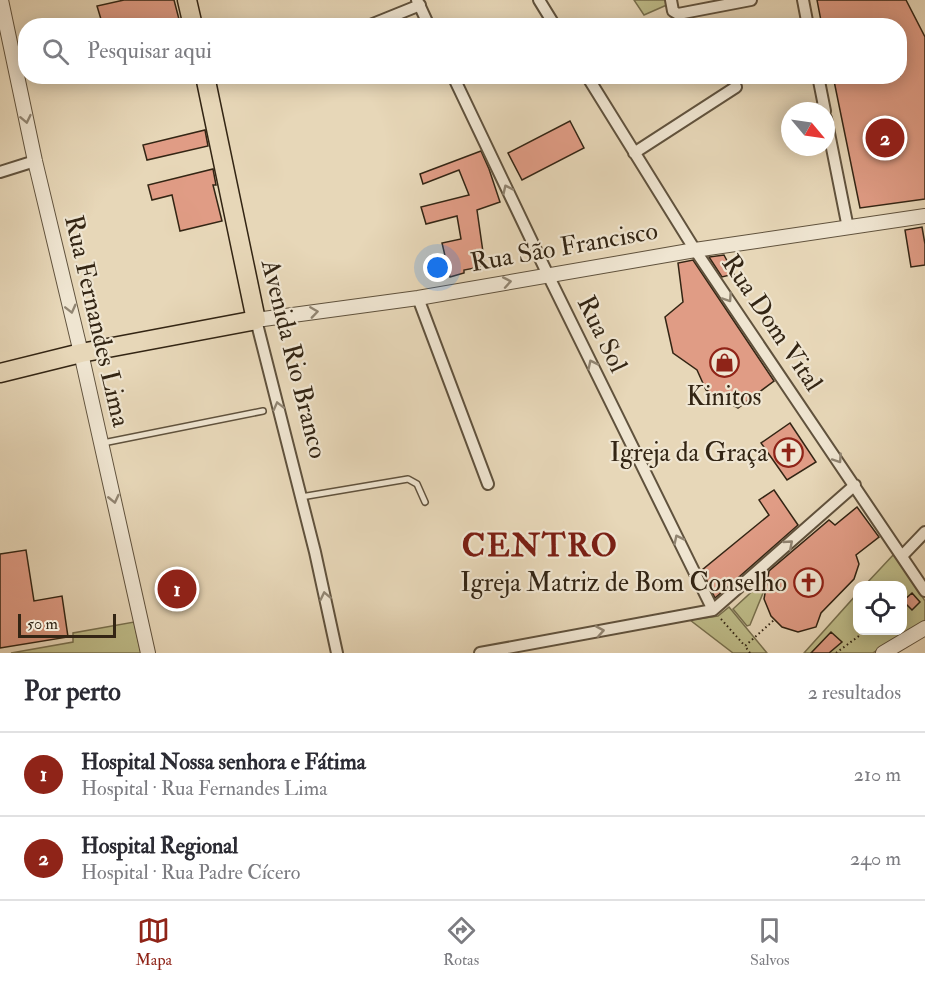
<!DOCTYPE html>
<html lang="pt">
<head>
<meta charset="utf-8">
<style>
  body { margin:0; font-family:"IM FELL Double Pica",serif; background:#f7f7f7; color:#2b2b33 }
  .controls { position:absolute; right:18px; bottom:18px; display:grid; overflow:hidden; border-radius:12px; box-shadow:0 3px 15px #0003 }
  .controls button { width:54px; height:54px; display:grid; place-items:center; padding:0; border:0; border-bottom:2px solid #e1e1e2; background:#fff; color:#2b2b33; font:30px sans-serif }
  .compass { position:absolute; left:781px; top:102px; width:54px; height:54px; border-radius:50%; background:#fff; box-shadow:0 3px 15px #0003; rotate:119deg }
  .scale { position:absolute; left:18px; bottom:15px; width:98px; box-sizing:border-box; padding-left:6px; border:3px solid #332514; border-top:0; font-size:16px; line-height:21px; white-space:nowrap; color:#332514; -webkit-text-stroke:4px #efe5d1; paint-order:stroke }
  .you { position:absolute; left:438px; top:268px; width:21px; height:21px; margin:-15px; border:4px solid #fff; border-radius:50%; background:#1a73e8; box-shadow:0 0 0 9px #1a73e833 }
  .badge { display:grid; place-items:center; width:39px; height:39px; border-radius:50%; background:#8f2418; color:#fff; font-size:20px; font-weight:700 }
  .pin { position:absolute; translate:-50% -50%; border:3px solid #fff; box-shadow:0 2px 6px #0006 }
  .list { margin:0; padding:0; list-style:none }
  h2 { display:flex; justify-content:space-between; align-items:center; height:78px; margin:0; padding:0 24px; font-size:26px }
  h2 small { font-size:20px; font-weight:400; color:#7c7c81 }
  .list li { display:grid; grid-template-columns:39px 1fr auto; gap:18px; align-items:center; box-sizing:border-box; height:84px; padding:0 24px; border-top:2px solid #e1e1e2 }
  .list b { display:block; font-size:22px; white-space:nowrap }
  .list p { margin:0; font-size:20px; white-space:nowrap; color:#7c7c81 }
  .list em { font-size:20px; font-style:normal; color:#7c7c81 }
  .icon { flex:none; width:33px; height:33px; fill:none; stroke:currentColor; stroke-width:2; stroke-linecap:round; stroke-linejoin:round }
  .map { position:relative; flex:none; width:925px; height:653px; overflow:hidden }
  .search { position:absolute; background:#fff; box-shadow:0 3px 15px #0003; left:18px; right:18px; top:18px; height:66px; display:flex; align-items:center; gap:15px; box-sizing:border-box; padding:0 21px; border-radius:24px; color:#7c7c81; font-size:22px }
  .sheet { height:246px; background:#fff }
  nav { display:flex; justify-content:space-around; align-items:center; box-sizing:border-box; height:84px; border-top:2px solid #e1e1e2; background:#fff; font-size:16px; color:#7c7c81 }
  nav a { display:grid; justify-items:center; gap:3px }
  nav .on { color:#8f2418 }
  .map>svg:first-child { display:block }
  .green { fill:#bebc89; stroke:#78704e; stroke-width:1.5 }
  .building { fill:#e09c85; stroke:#332514; stroke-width:1.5 }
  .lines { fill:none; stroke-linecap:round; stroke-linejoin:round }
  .service-casing { stroke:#60523d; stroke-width:8 }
  .minor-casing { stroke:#60523d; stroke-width:14 }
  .tertiary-casing { stroke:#60523d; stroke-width:16 }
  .primary-casing { stroke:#332514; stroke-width:21 }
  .path { stroke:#332514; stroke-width:2; stroke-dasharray:1.5 3; stroke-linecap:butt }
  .service { stroke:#efe5d1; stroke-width:5 }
  .minor { stroke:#efe5d1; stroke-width:10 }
  .tertiary { stroke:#efe5d1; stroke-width:14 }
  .primary { stroke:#e7d7b8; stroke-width:18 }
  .oneway { stroke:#918572 }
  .labels { text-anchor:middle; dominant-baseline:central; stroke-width:4.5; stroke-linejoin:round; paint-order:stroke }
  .street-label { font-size:26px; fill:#332514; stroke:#efe5d1 }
  .poi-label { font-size:26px; fill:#332514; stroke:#efe5d1; text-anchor:end }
  .district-label { font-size:32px; font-weight:bold; letter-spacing:1.5px; fill:#7a1f14; stroke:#efe5d1 }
</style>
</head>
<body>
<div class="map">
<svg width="925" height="653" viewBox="0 0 925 653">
  <rect width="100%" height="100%" fill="#e7d7b8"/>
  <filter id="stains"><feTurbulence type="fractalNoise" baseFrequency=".00333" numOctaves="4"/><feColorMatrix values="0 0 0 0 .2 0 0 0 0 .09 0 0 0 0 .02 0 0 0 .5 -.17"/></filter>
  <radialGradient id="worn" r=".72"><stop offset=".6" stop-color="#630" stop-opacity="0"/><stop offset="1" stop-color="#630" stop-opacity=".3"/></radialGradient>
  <path class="green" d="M 634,0 L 668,0 L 669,4 L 644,15 Z
    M 895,553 L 925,601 L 925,621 L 873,653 L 804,653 L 857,594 L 858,630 L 902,630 L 902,586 L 865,585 Z
    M 758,586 L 763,593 L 750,625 L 747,626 L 733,609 Z
    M 729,607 L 767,653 L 733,653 L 690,620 L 718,616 Z
    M 134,622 L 141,653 L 11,653 L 73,642 L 73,633 Z"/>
  <path class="building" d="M 124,0 L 174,0 L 180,23 L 170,26 L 103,26 L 97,6 Z
    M 817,0 L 906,0 L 925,37 L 925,199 L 860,208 L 833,76 L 900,76 L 900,26 L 822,26 Z
    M 570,121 L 584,148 L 522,180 L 508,153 Z
    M 205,130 L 208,146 L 147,160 L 143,145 Z
    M 481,151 L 489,169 L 500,202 L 477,210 L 485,266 L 464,270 L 464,273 L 450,277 L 442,243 L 461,239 L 457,216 L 426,224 L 421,207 L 469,195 L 459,170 L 423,184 L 420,174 Z
    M 213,169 L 216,185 L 213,185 L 222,221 L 180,231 L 172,195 L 152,200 L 148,185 Z
    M 922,227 L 925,244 L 925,265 L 911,267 L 905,230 Z
    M 724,255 L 734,274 L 722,277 L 709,257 Z
    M 693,260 L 774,381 L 738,408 L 706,390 L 697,370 L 673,353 L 665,317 L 683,302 L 678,263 Z
    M 790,423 L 816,462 L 787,480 L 761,443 Z
    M 774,490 L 798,525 L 715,598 L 702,570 L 769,515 L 759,500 Z
    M 857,507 L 879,537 L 856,555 L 859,564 L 854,579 L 821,613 L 816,627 L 798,632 L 782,627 L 771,616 L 764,599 L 769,571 L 829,520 L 835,525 Z
    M 26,550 L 34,601 L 62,596 L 68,637 L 0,648 L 0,554 Z
    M 912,593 L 920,602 L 912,610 L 903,601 Z
    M 831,632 L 842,642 L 829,653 L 811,653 Z"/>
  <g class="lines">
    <defs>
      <path id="service" d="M 103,443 L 263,411
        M 301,497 L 408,479 L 417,484 L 425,502"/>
      <path id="minor" d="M 417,0 L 429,26
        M 539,0 L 555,26
        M 671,0 L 673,11 L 678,14 L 751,0
        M 803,0 L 808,26
        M 368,26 L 420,5
        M 453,76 L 548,275 L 713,610
        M 587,76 L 695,250 L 925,591
        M 818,76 L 825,111
        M 826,118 L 848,228
        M 634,153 L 736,87
        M 0,172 L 35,161
        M 418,298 L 488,484
        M 256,320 L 315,552 L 337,653
        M 903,555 L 925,532
        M 480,653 L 713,610 L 855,485"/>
      <path id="tertiary" d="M 1,0 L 35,161 L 81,353 L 148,653
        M 256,320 L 418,298 L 695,250 L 925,216
        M 883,653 L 925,628"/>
      <path id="primary" d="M 187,0 L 193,26
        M 0,373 L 81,353 L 256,320 L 205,76"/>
    </defs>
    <use href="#service" class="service-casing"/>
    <use href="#minor" class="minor-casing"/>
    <use href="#tertiary" class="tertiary-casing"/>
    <use href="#primary" class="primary-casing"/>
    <path class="path" d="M 721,619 L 745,646
      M 750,653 L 745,646 L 775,619
      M 836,653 L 867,630"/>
    <use href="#service" class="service"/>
    <use href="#minor" class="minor"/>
    <use href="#tertiary" class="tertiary"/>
    <use href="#primary" class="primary"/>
  </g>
  <defs><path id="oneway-chevron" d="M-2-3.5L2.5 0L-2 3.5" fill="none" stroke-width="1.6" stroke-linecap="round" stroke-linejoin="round" transform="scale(1.5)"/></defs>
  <g class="oneway">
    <use href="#oneway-chevron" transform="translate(26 119) rotate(78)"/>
    <use href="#oneway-chevron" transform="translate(507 189) rotate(-115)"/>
    <use href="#oneway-chevron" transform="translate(507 282) rotate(-10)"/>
    <use href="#oneway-chevron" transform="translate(728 298) rotate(56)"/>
    <use href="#oneway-chevron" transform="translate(71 309) rotate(76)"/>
    <use href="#oneway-chevron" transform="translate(314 312) rotate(-8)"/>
    <use href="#oneway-chevron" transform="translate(592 364) rotate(-116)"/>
    <use href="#oneway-chevron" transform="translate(278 406) rotate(-104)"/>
    <use href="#oneway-chevron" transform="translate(838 459) rotate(56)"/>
    <use href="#oneway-chevron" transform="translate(114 499) rotate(77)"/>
    <use href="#oneway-chevron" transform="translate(678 539) rotate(-116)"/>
    <use href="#oneway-chevron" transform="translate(789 544) rotate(-41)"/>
    <use href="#oneway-chevron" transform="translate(325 596) rotate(-102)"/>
    <use href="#oneway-chevron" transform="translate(600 631) rotate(-10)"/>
  </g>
  <defs>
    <symbol id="shop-ring" viewBox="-11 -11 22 22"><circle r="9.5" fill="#efe5d1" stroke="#8f2418" stroke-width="1.5"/><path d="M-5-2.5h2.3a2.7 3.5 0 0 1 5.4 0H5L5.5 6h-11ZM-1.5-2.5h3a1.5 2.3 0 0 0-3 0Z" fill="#8f2418"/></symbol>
    <symbol id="church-ring" viewBox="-11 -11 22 22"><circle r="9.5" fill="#efe5d1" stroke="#8f2418" stroke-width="1.5"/><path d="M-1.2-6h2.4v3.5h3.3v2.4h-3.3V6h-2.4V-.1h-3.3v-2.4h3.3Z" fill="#8f2418"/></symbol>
  </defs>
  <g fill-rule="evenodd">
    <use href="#shop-ring" x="708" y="346" width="33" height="33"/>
    <use href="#church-ring" x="772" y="436" width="33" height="33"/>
    <use href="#church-ring" x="792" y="566" width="33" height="33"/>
  </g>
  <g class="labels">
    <g class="street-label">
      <text transform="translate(564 247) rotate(-10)">Rua São Francisco</text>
      <text transform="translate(97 321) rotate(77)">Rua Fernandes Lima</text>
      <text transform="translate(772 323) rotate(56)">Rua Dom Vital</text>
      <text transform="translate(602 334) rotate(64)">Rua Sol</text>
      <text transform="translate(294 359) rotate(76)">Avenida Rio Branco</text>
    </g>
    <g class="poi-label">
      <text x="724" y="397" text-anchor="middle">Kinitos</text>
      <text x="768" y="453">Igreja da Graça</text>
      <text x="787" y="583">Igreja Matriz de Bom Conselho</text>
    </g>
    <g class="district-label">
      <text x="540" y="546">CENTRO</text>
    </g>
  </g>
  <rect width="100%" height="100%" filter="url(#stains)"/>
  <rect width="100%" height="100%" fill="url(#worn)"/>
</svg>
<div class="controls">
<button><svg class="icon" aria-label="locate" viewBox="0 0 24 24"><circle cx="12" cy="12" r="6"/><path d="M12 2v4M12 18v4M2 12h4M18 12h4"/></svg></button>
</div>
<svg class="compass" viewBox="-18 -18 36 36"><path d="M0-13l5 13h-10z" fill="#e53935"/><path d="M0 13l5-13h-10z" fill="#7c7c81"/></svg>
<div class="scale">50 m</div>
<div class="you"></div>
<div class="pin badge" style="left:177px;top:589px">1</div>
<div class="pin badge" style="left:885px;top:138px">2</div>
<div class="search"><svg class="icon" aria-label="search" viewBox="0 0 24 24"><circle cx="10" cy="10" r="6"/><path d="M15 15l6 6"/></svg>Pesquisar aqui</div>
</div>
<section class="sheet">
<h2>Por perto<small>2 resultados</small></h2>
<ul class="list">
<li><span class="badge">1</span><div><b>Hospital Nossa senhora e Fátima</b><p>Hospital · Rua Fernandes Lima</p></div><em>210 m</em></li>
<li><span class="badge">2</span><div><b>Hospital Regional</b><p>Hospital · Rua Padre Cícero</p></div><em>240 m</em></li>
</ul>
</section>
<nav>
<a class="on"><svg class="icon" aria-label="map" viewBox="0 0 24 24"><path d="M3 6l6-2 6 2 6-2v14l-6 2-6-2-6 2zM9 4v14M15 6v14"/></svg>Mapa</a>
<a><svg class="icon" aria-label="directions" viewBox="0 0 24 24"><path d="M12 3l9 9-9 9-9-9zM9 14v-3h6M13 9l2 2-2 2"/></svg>Rotas</a>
<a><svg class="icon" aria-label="saved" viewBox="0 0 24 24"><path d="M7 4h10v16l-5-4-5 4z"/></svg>Salvos</a>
</nav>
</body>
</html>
